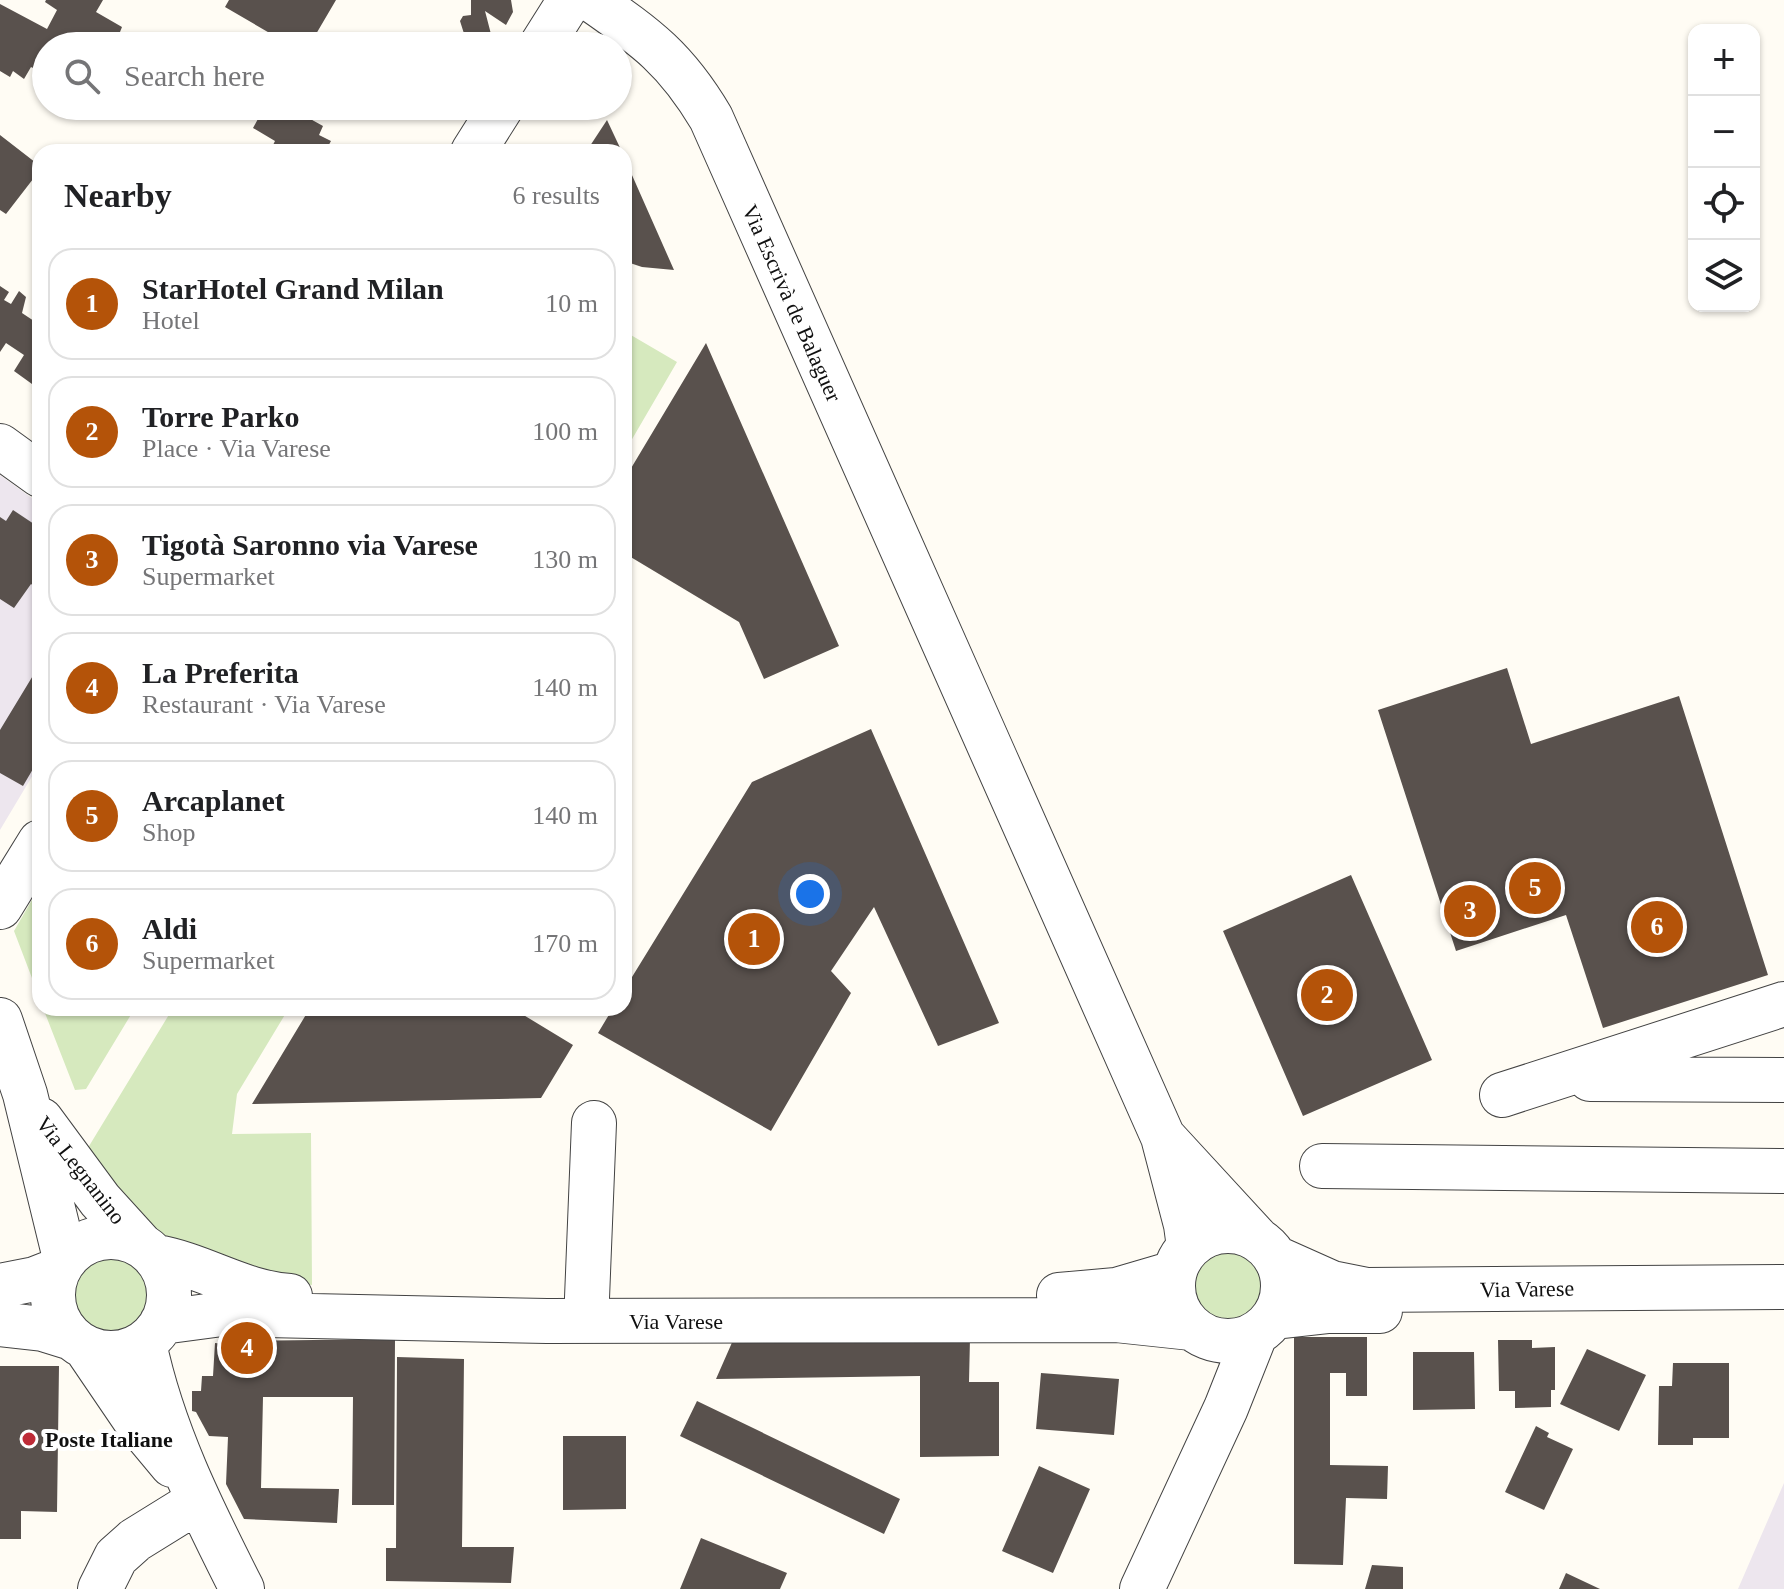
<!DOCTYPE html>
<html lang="en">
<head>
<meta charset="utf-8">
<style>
  body { margin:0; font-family:Georgia,serif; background:#f2f2f2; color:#202124 }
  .controls { position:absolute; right:24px; top:24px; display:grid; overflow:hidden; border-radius:16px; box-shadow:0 2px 6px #0004 }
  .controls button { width:72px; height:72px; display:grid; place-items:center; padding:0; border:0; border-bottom:2px solid #e0e0e0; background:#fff; color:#202124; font:40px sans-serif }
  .you { position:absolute; left:810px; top:894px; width:28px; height:28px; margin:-20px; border:6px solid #fff; border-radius:50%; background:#1a73e8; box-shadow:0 0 0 12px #1a73e833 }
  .badge { display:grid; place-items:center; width:52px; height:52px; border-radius:50%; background:#b45309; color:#fff; font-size:26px; font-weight:700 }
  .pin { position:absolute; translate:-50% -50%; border:4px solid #fff; box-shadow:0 2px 8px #0006 }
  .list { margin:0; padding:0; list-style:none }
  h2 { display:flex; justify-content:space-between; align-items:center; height:104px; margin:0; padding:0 32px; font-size:34px }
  h2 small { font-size:26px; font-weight:400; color:#757577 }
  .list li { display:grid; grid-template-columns:52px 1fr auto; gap:24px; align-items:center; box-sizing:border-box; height:112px; margin:0 16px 16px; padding:0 16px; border:2px solid #e0e0e0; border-radius:24px }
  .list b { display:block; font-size:30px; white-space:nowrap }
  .list p { margin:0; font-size:26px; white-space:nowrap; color:#757577 }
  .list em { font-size:26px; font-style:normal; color:#757577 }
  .icon { flex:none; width:44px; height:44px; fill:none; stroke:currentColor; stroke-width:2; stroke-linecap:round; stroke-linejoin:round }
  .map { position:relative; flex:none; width:1784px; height:1589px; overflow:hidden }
  .search { position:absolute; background:#fff; box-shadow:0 2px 6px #0004; left:32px; top:32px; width:600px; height:88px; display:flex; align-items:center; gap:20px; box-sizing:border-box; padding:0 28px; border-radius:44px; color:#757577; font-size:30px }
  .panel { position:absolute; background:#fff; box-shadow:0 2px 6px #0004; left:32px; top:144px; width:600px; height:872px; border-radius:24px }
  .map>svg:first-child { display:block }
  .industrial { fill:#ede6ee }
  .green { fill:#d6e9be }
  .building { fill:#59514d }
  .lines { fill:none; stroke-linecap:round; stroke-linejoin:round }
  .minor-casing { stroke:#434343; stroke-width:46 }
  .minor { stroke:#fff; stroke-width:44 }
  .poi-dot { fill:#be2b37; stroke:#fff; stroke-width:3 }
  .labels { text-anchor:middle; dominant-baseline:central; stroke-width:8; stroke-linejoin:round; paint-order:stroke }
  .street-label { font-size:22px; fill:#101010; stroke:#fff }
  .poi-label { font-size:22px; font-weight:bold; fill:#101010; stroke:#fff; text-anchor:start }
</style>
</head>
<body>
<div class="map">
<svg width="1784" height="1589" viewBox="0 0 1784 1589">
  <rect width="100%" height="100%" fill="#fffcf4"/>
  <path class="industrial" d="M 0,475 L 40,504 L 40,763 L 0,830 Z
    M 1784,1483 L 1784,1589 L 1738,1589 Z"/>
  <path class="green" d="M 624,331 L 677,362 L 624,453 Z
    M 40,886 L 40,999 L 14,931 Z
    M 43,1008 L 135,1008 L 86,1089 L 75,1090 Z
    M 173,1008 L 289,1008 L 237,1094 L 232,1134 L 311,1133 L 312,1285 L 279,1281 L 173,1241 L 154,1229 L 83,1156 Z
    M1192 1286a36 36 0 1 1 72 0a36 36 0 1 1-72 0Z
    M73 1292a39 39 0 1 1 78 0a39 39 0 1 1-78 0Z"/>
  <path class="building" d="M 46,0 L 103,0 L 96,12 L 122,27 L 116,42 L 106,46 L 46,46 L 46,75 L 31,67 L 24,79 L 13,71 L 10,77 L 0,71 L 0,4 L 47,29 L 57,10 L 45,2 Z
    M 229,0 L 336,0 L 309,46 L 292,46 L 225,7 Z
    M 471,0 L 511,0 L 513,12 L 506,25 L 485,11 L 492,38 L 467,43 L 460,21 L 463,16 L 471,15 Z
    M 265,106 L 287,106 L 323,126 L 319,135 L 331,141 L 325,152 L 281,152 L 272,147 L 275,141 L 253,128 Z
    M 607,120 L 622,152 L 586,152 Z
    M 0,135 L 40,166 L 40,170 L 6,214 L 0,210 Z
    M 624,157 L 674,270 L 642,267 L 624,261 Z
    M 0,286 L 9,292 L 4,300 L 11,304 L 19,291 L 26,297 L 22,313 L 40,325 L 40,384 L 32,384 L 14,371 L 24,355 L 6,343 L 0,352 Z
    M 706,343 L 839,646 L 764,679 L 739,622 L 624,553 L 624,480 Z
    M 13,510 L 40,528 L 40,590 L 31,584 L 14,608 L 0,599 L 0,517 L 6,521 Z
    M 40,664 L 40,757 L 23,786 L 0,773 L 0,730 Z
    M 1507,668 L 1531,744 L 1679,696 L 1768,975 L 1603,1028 L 1566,915 L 1456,951 L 1378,710 Z
    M 871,729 L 999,1023 L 938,1046 L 874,907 L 831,971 L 851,993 L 771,1131 L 598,1033 L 613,1008 L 624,1008 L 624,990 L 752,782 Z
    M 1351,875 L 1432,1060 L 1303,1116 L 1223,931 Z
    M 310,1008 L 512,1008 L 573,1045 L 541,1098 L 252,1104 Z
    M 1294,1337 L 1367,1337 L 1367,1396 L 1346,1396 L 1346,1373 L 1330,1373 L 1330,1465 L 1388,1466 L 1387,1499 L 1346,1498 L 1343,1565 L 1294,1564 Z
    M 734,1338 L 970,1338 L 969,1382 L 999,1382 L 999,1456 L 920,1457 L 920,1376 L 716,1379 Z
    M 395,1339 L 394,1505 L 352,1505 L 353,1397 L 263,1397 L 261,1488 L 339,1489 L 337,1523 L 244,1519 L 226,1484 L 228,1437 L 209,1436 L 196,1412 L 192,1411 L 192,1391 L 201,1391 L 202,1376 L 213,1376 L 215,1343 L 224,1344 L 224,1341 Z
    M 1498,1340 L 1532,1340 L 1532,1348 L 1555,1347 L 1555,1390 L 1551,1390 L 1551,1407 L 1515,1408 L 1515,1391 L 1499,1391 Z
    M 1587,1349 L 1646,1375 L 1619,1431 L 1560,1404 Z
    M 1413,1352 L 1474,1352 L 1475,1409 L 1413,1410 Z
    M 397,1357 L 464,1359 L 462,1547 L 514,1547 L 511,1583 L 386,1581 L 386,1548 L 396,1548 Z
    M 1673,1363 L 1729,1363 L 1729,1438 L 1693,1438 L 1693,1445 L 1658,1445 L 1659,1386 L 1672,1386 Z
    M 0,1366 L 59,1366 L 57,1512 L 21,1511 L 21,1539 L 0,1539 Z
    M 1041,1373 L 1119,1379 L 1114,1435 L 1036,1429 Z
    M 697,1401 L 900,1499 L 884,1534 L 680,1436 Z
    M 1536,1426 L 1549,1433 L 1547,1437 L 1573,1449 L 1544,1510 L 1505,1492 Z
    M 563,1436 L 626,1436 L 626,1509 L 563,1510 Z
    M 1039,1466 L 1090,1489 L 1053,1573 L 1002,1551 Z
    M 701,1538 L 787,1573 L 780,1589 L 680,1589 Z
    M 1372,1565 L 1403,1567 L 1403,1589 L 1365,1589 Z
    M 1566,1573 L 1600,1589 L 1559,1589 Z"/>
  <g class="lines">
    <defs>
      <path id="minor" d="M 592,0 C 647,38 676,59 711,118 L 1163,1137 L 1186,1225 L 1189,1247
        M 541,46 L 570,0
        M 473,152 L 502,106
        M 0,446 L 40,475
        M 0,907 L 40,842
        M 0,1020 L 25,1094 L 65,1258
        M 1590,1079 L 1784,1080
        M 1502,1095 L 1784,1004
        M 41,1120 L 100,1200 L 140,1244
        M 1165,1139 L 1258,1240
        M 1322,1166 L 1784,1171
        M1173 1286a55 55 0 1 1 110 0a55 55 0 1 1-110 0Z
        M53 1295a58 58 0 1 1 116 0a58 58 0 1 1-116 0Z
        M 156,1257 C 203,1265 242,1293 290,1296
        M 1276,1258 L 1332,1283 L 1367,1290 L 1784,1287
        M 0,1286 L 35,1279 L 58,1270
        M 1059,1295 L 1116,1290 L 1174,1273
        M 587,1298 L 594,1123
        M 1275,1317 L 1329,1311 L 1380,1311
        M 162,1322 L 222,1314 L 547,1321 L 1116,1320 L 1191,1328
        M 0,1324 L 43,1329 L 72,1338
        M 144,1343 C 162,1430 202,1510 242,1589
        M 86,1348 L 137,1423 L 172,1465
        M 100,1589 L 116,1557 L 135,1540 L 198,1501
        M 1142,1589 L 1226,1408 L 1255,1335"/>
    </defs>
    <use href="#minor" class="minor-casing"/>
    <use href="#minor" class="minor"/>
  </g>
  <circle class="poi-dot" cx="29" cy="1439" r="8"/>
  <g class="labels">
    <g class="street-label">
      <text transform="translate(792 303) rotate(66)">Via Escrivà de Balaguer</text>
      <text transform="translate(81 1170) rotate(52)">Via Legnanino</text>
      <text transform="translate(1527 1289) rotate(-1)">Via Varese</text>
      <text x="676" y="1321">Via Varese</text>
    </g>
    <g class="poi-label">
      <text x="45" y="1439">Poste Italiane</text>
    </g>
  </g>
</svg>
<div class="controls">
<button>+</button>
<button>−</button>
<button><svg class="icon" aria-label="locate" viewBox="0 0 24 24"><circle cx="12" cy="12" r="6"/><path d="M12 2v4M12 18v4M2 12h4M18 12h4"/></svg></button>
<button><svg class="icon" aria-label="layers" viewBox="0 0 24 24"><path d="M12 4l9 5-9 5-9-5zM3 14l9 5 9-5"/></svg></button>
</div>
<div class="you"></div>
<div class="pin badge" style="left:754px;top:939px">1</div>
<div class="pin badge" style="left:1327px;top:995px">2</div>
<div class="pin badge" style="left:1470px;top:911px">3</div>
<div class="pin badge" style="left:247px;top:1348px">4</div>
<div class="pin badge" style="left:1535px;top:888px">5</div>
<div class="pin badge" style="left:1657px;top:927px">6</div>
<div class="search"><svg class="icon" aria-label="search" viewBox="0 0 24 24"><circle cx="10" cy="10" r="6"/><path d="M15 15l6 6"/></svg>Search here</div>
<section class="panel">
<h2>Nearby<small>6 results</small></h2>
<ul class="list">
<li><span class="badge">1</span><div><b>StarHotel Grand Milan</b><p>Hotel</p></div><em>10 m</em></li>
<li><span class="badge">2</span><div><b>Torre Parko</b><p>Place · Via Varese</p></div><em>100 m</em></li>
<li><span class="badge">3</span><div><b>Tigotà Saronno via Varese</b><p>Supermarket</p></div><em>130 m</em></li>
<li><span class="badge">4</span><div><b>La Preferita</b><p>Restaurant · Via Varese</p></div><em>140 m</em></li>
<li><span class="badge">5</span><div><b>Arcaplanet</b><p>Shop</p></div><em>140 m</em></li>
<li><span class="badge">6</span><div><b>Aldi</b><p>Supermarket</p></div><em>170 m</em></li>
</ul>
</section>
</div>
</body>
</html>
